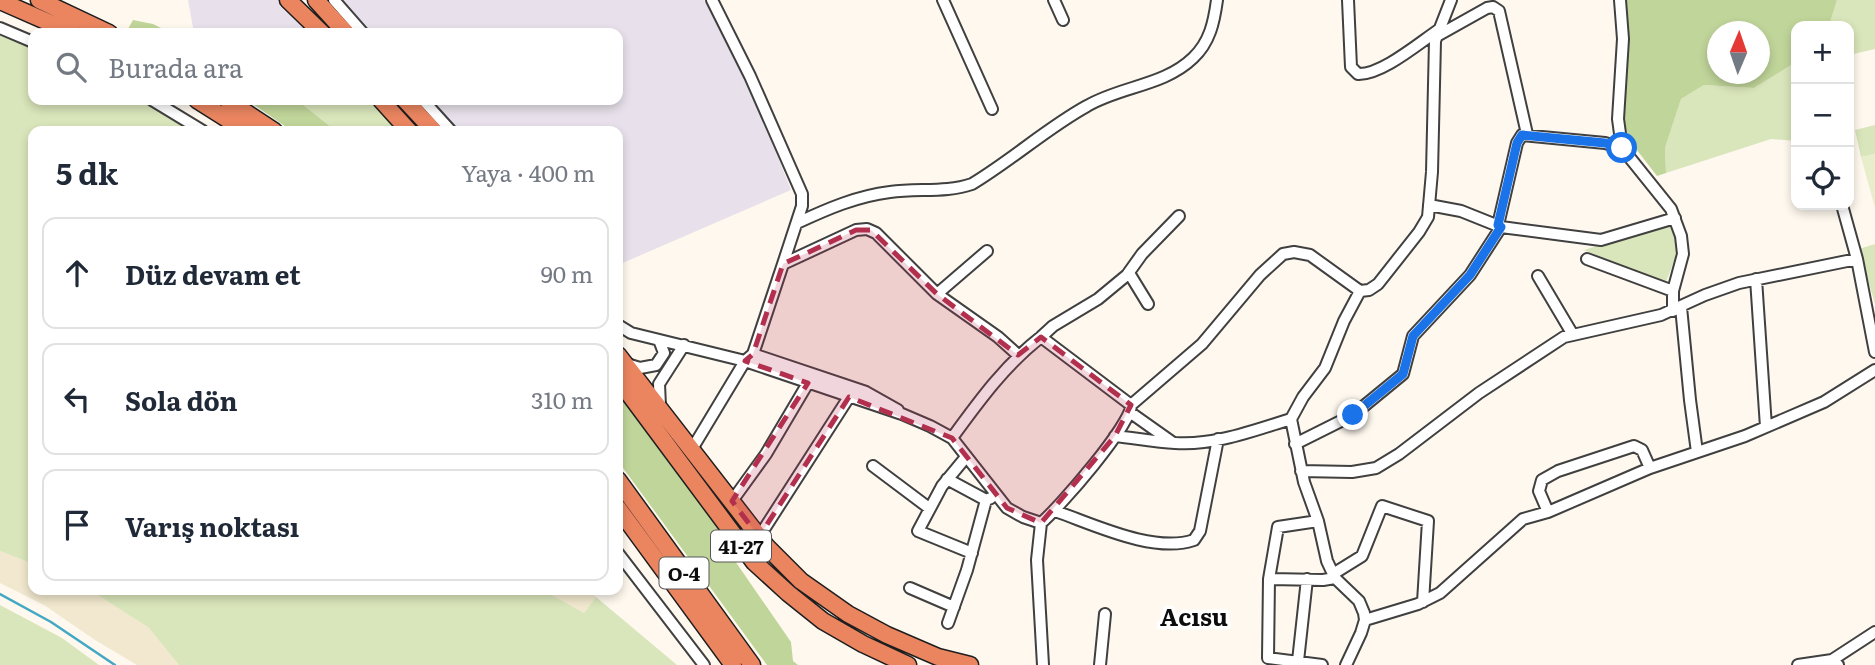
<!DOCTYPE html>
<html lang="tr">
<head>
<meta charset="utf-8">
<style>
  body { margin:0; font-family:Literata,serif; background:#f6f6f7; color:#1f2937 }
  .controls { position:absolute; right:21px; top:21px; display:grid; overflow:hidden; border-radius:14px; box-shadow:0 4px 10px #0003 }
  .controls button { width:63px; height:63px; display:grid; place-items:center; padding:0; border:0; border-bottom:2px solid #e0e1e3; background:#fff; color:#1f2937; font:35px sans-serif }
  .compass { position:absolute; left:1707px; top:21px; width:63px; height:63px; border-radius:50%; background:#fff; box-shadow:0 4px 10px #0003; rotate:2deg }
  .stop { position:absolute; width:21px; height:21px; margin:-16px; border:5px solid #1a73e8; border-radius:50%; background:#fff }
  .stop.end { background:#1a73e8; border-color:#fff; box-shadow:0 2px 7px #0008 }
  .list { margin:0; padding:0; list-style:none }
  h2 { display:flex; justify-content:space-between; align-items:center; height:91px; margin:0; padding:0 28px; font-size:30px }
  h2 small { font-size:23px; font-weight:400; color:#747a83 }
  .list li { display:grid; grid-template-columns:46px 1fr auto; gap:21px; align-items:center; box-sizing:border-box; height:112px; margin:0 14px 14px; padding:0 14px; border:2px solid #e0e1e3; border-radius:14px }
  .list b { display:block; font-size:26px; white-space:nowrap }
  .list em { font-size:23px; font-style:normal; color:#747a83 }
  .icon { flex:none; width:38px; height:38px; fill:none; stroke:currentColor; stroke-width:2; stroke-linecap:round; stroke-linejoin:round }
  .map { position:relative; flex:none; width:1875px; height:665px; overflow:hidden }
  .search { position:absolute; background:#fff; box-shadow:0 4px 10px #0003; left:28px; top:28px; width:595px; height:77px; display:flex; align-items:center; gap:18px; box-sizing:border-box; padding:0 24px; border-radius:14px; color:#747a83; font-size:26px }
  .panel { position:absolute; background:#fff; box-shadow:0 4px 10px #0003; left:28px; top:126px; width:595px; height:469px; border-radius:14px }
  .map>svg:first-child { display:block }
  .industrial { fill:#e8e1eb }
  .farmland { fill:#f2e8cf }
  .green { fill:#d9e5ba }
  .forest { fill:#c0d59a; fill-rule:evenodd }
  .pitch { fill:#e8edcb }
  .lines { fill:none; stroke-linecap:round; stroke-linejoin:round }
  .stream { stroke:#42a8c3; stroke-width:2.5 }
  .minor-casing { stroke:#404040; stroke-width:14 }
  .highway-casing { stroke:#1e1e1e; stroke-width:19 }
  .minor { stroke:#fff; stroke-width:10 }
  .highway { stroke:#ea8560; stroke-width:16 }
  .route { stroke:#1a73e8; stroke-width:9 }
  .marked { fill:#b22f4e; fill-opacity:0.2; stroke:#b22f4e; stroke-width:5; stroke-dasharray:14 9; stroke-linejoin:round }
  .labels { text-anchor:middle; dominant-baseline:central; stroke-width:7; stroke-linejoin:round; paint-order:stroke }
  .shield { fill:#fff; stroke:#565656; stroke-width:2 }
  .shield-label { font-size:19px; font-weight:bold; fill:#0d0d0d }
  .quarter-label { font-size:24px; font-weight:bold; fill:#0d0d0d; stroke:#fff }
</style>
</head>
<body>
<div class="map">
<svg width="1875" height="665" viewBox="0 0 1875 665">
  <rect width="100%" height="100%" fill="#fef8ee"/>
  <path class="industrial" d="M 188,0 L 280,0 L 314,33 L 194,33 Z
    M 342,0 L 704,0 L 743,69 L 791,190 L 618,265 L 618,131 L 458,131 L 430,100 L 618,100 L 618,33 L 371,33 Z"/>
  <path class="farmland" d="M 0,551 L 33,564 L 33,590 L 94,591 L 148,627 L 179,665 L 137,665 L 95,640 L 44,605 L 0,583 Z
    M 543,590 L 588,590 L 596,597 L 584,613 Z"/>
  <path class="green" d="M 1837,0 L 1875,0 L 1875,49 L 1849,55 L 1849,26 L 1829,26 Z
    M 0,33 L 33,46 L 33,100 L 143,100 L 195,131 L 33,131 L 33,564 L 0,551 Z
    M 1796,62 L 1796,141 L 1771,139 L 1666,173 L 1665,148 L 1681,99 L 1704,85 L 1754,88 Z
    M 297,100 L 373,100 L 396,125 L 382,131 L 336,131 Z
    M 1875,125 L 1875,154 L 1861,157 L 1855,130 Z
    M 1671,222 L 1679,249 L 1665,284 L 1584,250 Z
    M 1875,244 L 1875,304 L 1859,249 Z
    M 90,590 L 543,590 L 584,613 L 596,597 L 677,665 L 179,665 L 148,627 Z
    M 0,605 L 62,638 L 99,665 L 0,665 Z"/>
  <path class="forest" d="M 1625,0 L 1837,0 L 1829,26 L 1796,26 L 1796,62 L 1754,88 L 1704,85 L 1681,99 L 1665,148 L 1666,173 L 1657,176 L 1633,145 L 1626,130 L 1624,112 L 1629,42 ZM 1717,32 L 1759,32 L 1759,74 L 1717,74 Z
    M 133,20 L 153,24 L 171,33 L 135,33 L 128,29 Z
    M 247,100 L 290,100 L 293,102 L 297,100 L 336,131 L 292,131 Z
    M 618,390 L 721,533 L 724,545 L 791,642 L 793,661 L 798,665 L 767,665 L 618,461 Z"/>
  <path class="pitch" d="M 1875,154 L 1875,208 L 1861,157 Z"/>
  <g class="lines">
    <path class="stream" d="M 0,594 L 51,622 L 115,665"/>
    <defs>
      <path id="minor" d="M 334,0 L 363,33
        M 712,0 L 750,76 L 802,194 L 802,206 L 783,264
        M 943,0 L 992,109
        M 1054,0 L 1063,20
        M 1348,0 L 1351,67 L 1358,74 C 1382,75 1420,42 1440,29
        M 1620,0 L 1623,39 L 1618,119 L 1622,148 L 1671,209 L 1681,236 L 1683,254 L 1673,291 L 1673,311
        M 0,28 L 33,42
        M 1437,36 L 1487,8 L 1493,7 L 1499,11 L 1527,134
        M 152,100 L 203,131
        M 423,100 L 451,131
        M 1429,205 L 1461,211 L 1501,227
        M 1842,205 L 1857,259 L 1875,352
        M 797,223 C 827,209 857,196 890,192 C 918,188 946,193 972,184 C 1012,160 1047,128 1087,106 C 1121,86 1164,86 1193,58 C 1210,42 1214,22 1217,0
        M 1498,225 L 1517,143 L 1522,135 L 1605,143 L 1622,148
        M 1587,259 L 1673,291
        M 1129,273 L 1148,304
        M 1538,276 L 1573,335
        M 1756,279 L 1766,427
        M 937,294 L 987,251
        M 1681,307 L 1690,400 L 1697,452
        M 618,325 L 631,333 L 745,361 L 902,414 L 930,426 L 952,438 L 1007,508 L 1023,517 L 1041,523
        M 1041,337 L 1053,326 L 1098,299 L 1127,275 L 1142,254 L 1179,216
        M 753,354 L 866,392 L 898,410
        M 627,364 L 640,368 L 656,365 L 664,353 L 659,340
        M 660,406 L 659,384 L 684,345
        M 1131,413 L 1172,442
        M 1291,419 L 1303,397 L 1325,368 L 1344,321 L 1360,291
        M 1115,436 C 1135,438 1155,442 1175,443 C 1214,446 1255,430 1291,419 L 1304,482 L 1318,521 L 1327,561 L 1335,578 L 1359,601 L 1364,613 L 1365,620 L 1361,633 L 1346,665
        M 952,438 C 979,401 1005,365 1041,337 L 1131,405
        M 1295,444 L 1353,415 L 1403,374 L 1413,336 L 1470,275 L 1501,227 L 1601,240 L 1675,218
        M 692,449 L 745,361 L 753,354 L 783,264 L 856,230 L 867,229 L 876,233 L 937,294 L 998,337 L 1018,355
        M 966,457 L 942,486 L 918,531 L 972,553
        M 873,466 L 929,508
        M 1301,471 L 1352,472 L 1376,468 L 1399,454 L 1479,393 L 1564,337 L 1661,315 L 1705,295 L 1739,283 L 1857,259
        M 947,479 L 986,500 L 991,498
        M 732,501 L 766,454 L 808,383
        M 1055,511 C 1093,524 1154,554 1194,540 L 1200,531 L 1218,439
        M 1548,512 L 1539,491 L 1542,480 L 1558,471 L 1634,446 L 1642,450 L 1650,468
        M 759,537 L 849,397
        M 618,553 L 704,665
        M 1333,574 L 1362,556 L 1382,506 L 1428,521 L 1423,602
        M 1269,579 L 1278,527 L 1318,521
        M 910,588 L 954,607
        M 1365,620 L 1418,604 L 1440,593 L 1523,519 L 1548,512 L 1650,468 L 1745,436 L 1824,402 L 1875,370
        M 948,623 L 967,570 L 986,500
        M 1832,660 L 1875,632
        M 1298,661 L 1307,579
        M 1043,665 L 1037,560 L 1041,523 C 1059,508 1132,424 1131,405 L 1202,344 L 1260,275 L 1283,254 L 1294,252 L 1310,255 L 1360,291 L 1369,290 L 1378,284 L 1419,232 L 1428,217 L 1432,172 L 1435,41 L 1451,0
        M 1100,665 L 1105,614
        M 1322,665 L 1268,658 L 1269,579 L 1323,580 L 1335,578
        M 1798,665 L 1832,660 L 1838,665"/>
      <path id="highway" d="M 39,0 L 109,33
        M 288,0 L 322,33
        M 316,0 L 346,33
        M 0,1 L 73,33
        M 197,100 L 246,131
        M 227,100 L 274,131
        M 381,100 L 409,131
        M 405,100 L 434,131
        M 618,355 L 767,547 L 801,581 L 848,614 L 887,635 L 938,657 L 970,665
        M 618,379 L 754,562 L 788,593 L 823,621 L 863,644 L 908,665
        M 618,480 L 752,665
        M 618,508 L 733,665"/>
    </defs>
    <use href="#minor" class="minor-casing"/>
    <use href="#highway" class="highway-casing"/>
    <use href="#minor" class="minor"/>
    <use href="#highway" class="highway"/>
  </g>
  <g class="lines">
    <path class="route" d="M 1353,415 L 1403,374 L 1413,336 L 1470,275 L 1501,227 L 1498,225 L 1517,143 L 1522,135 L 1605,143 L 1622,148"/>
  </g>
  <path class="marked" d="M 856,230 L 871,230 L 937,294 L 1018,355 L 1041,337 L 1131,405 L 1115,436 L 1041,523 L 1007,508 L 952,438 L 849,397 L 759,537 L 732,501 L 808,383 L 745,361 L 753,354 L 783,264 Z"/>
  <g class="labels">
    <g class="shield">
      <rect x="711" y="530.5" width="60" height="31" rx="5"/>
      <rect x="659.5" y="557.5" width="49" height="31" rx="5"/>
    </g>
    <g class="shield-label">
      <text x="741" y="546">41-27</text>
      <text x="684" y="573">O-4</text>
    </g>
    <g class="quarter-label">
      <text x="1194" y="615">Acısu</text>
    </g>
  </g>
</svg>
<div class="controls">
<button>+</button>
<button>−</button>
<button><svg class="icon" aria-label="locate" viewBox="0 0 24 24"><circle cx="12" cy="12" r="6"/><path d="M12 2v4M12 18v4M2 12h4M18 12h4"/></svg></button>
</div>
<svg class="compass" viewBox="-18 -18 36 36"><path d="M0-13l5 13h-10z" fill="#e53935"/><path d="M0 13l5-13h-10z" fill="#747a83"/></svg>
<div class="stop" style="left:1622px;top:148px"></div>
<div class="stop end" style="left:1353px;top:415px"></div>
<div class="search"><svg class="icon" aria-label="search" viewBox="0 0 24 24"><circle cx="10" cy="10" r="6"/><path d="M15 15l6 6"/></svg>Burada ara</div>
<section class="panel">
<h2>5 dk<small>Yaya · 400 m</small></h2>
<ul class="list">
<li><svg class="icon" aria-label="ahead" viewBox="0 0 24 24"><path d="M12 20V5M6 11l6-6 6 6"/></svg><div><b>Düz devam et</b></div><em>90 m</em></li>
<li><svg class="icon" aria-label="left" viewBox="0 0 24 24"><path d="M17 20v-9H6M10 6l-5 5 5 5"/></svg><div><b>Sola dön</b></div><em>310 m</em></li>
<li><svg class="icon" aria-label="arrive" viewBox="0 0 24 24"><path d="M6 21V4h12l-3 4 3 4H6"/></svg><div><b>Varış noktası</b></div></li>
</ul>
</section>
</div>
</body>
</html>
